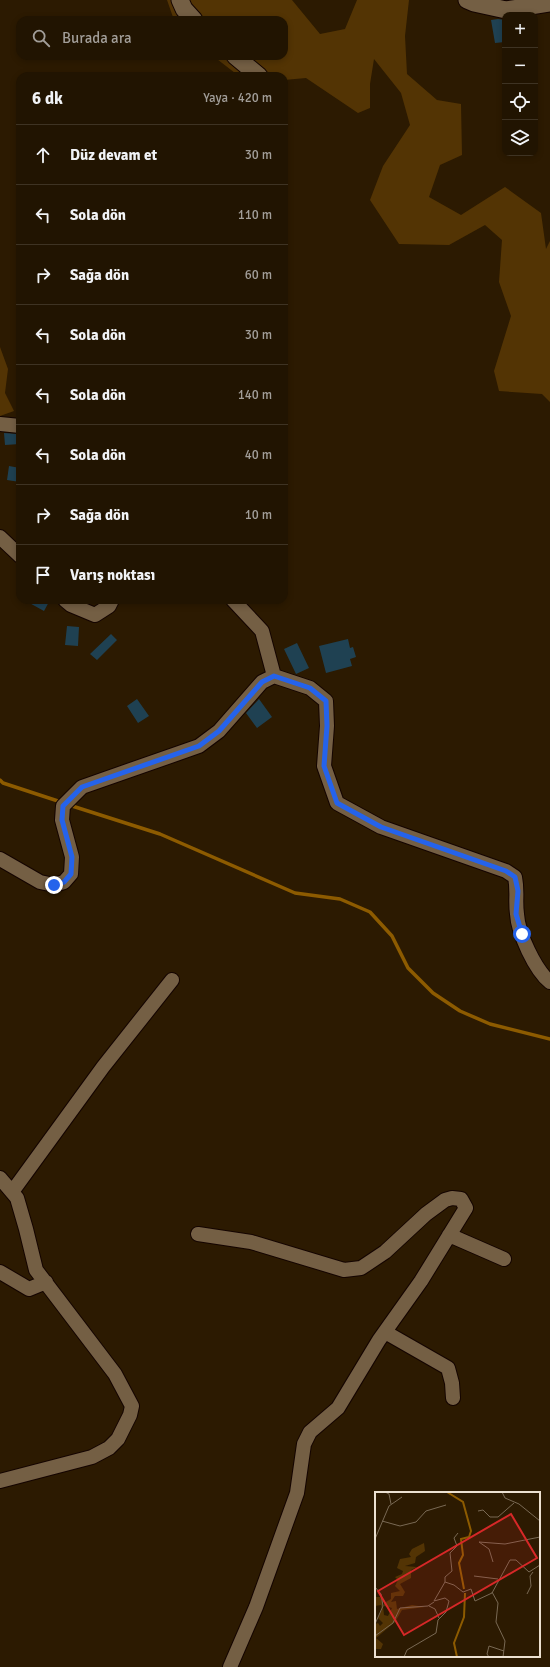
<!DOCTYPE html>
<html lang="tr">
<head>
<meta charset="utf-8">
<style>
  body { margin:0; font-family:Signika,sans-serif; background:#2d2110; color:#f1f3f6 }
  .controls { position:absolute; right:12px; top:12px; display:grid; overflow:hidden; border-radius:8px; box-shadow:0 2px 6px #0003 }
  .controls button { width:36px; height:36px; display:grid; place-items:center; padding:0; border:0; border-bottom:1px solid #3e3323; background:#211401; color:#f1f3f6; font:20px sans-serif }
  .stop { position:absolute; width:12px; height:12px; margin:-9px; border:3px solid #2563eb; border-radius:50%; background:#fff }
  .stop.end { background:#2563eb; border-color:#fff; box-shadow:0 1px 4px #0008 }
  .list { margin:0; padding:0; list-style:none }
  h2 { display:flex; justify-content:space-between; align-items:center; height:52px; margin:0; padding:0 16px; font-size:17px }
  h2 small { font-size:13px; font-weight:400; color:#a29e99 }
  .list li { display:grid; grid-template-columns:26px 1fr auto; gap:12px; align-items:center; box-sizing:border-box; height:60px; padding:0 16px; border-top:1px solid #3e3323 }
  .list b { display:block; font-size:15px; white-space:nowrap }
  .list em { font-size:13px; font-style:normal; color:#a29e99 }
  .icon { flex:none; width:22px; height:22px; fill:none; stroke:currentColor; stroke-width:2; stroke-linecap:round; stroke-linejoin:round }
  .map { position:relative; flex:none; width:550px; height:1667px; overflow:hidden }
  .search { position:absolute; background:#211401; box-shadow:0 2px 6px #0003; left:16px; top:16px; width:272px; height:44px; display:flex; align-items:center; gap:10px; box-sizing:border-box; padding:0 14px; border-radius:12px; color:#a29e99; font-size:15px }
  .panel { position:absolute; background:#211401; box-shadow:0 2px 6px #0003; left:16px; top:72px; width:272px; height:532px; border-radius:12px }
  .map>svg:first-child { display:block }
  .green { fill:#533404 }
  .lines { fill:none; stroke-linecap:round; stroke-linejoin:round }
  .stream { stroke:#8d5b00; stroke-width:3.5 }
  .building { fill:#1f4152 }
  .minor-casing { stroke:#140400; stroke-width:16 }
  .tertiary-casing { stroke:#140400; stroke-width:19 }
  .minor { stroke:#745f44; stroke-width:14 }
  .tertiary { stroke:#745f44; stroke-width:17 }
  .route { stroke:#2563eb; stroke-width:5 }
  .inset-river { fill:none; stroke:#8d5b00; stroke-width:2 }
  .inset-road { fill:none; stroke:#796954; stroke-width:1 }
  .view { fill:#d62828; fill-opacity:0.15; stroke:#d62828; stroke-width:2 }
  .inset-edge { fill:none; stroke:#ece0d1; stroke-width:2 }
</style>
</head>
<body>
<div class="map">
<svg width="550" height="1667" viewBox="0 0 550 1667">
  <rect width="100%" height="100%" fill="#2c1a01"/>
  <path class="green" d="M 167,0 L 292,0 L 320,34 L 345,29 L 357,0 L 409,0 L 405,36 L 407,74 L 437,100 L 461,104 L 462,155 L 440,165 L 429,197 L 461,215 L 505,187 L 541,213 L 546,249 L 550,241 L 550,402 L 542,394 L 499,391 L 494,371 L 511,316 L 499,282 L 502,240 L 485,225 L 449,245 L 399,244 L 370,200 L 383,166 L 410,125 L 401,93 L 374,59 L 370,84 L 370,108 L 358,113 L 306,78 L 284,80 L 284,76 L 236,76 L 235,73 L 213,56 L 284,56 L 284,20 L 174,20 Z
    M 0,347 L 8,369 L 5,393 L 14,411 L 0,416 Z"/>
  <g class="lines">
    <path class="stream" d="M 0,780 L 3,783 L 61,802
      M 69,805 L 160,834 L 295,893 L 340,899 L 370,912 L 392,936 L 408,968 L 433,993 L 460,1011 L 490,1024 L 550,1039"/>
  </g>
  <path class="building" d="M 498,19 L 505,20 L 505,42 L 495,43 L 491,20 Z
    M 4,433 L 20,434 L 20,444 L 5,445 Z
    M 9,466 L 20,468 L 20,482 L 7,480 Z
    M 24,600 L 50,600 L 44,611 Z
    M 67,626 L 79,627 L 78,646 L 65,645 Z
    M 111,634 L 117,640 L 97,660 L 90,654 Z
    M 348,639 L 350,648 L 353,647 L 356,657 L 350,659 L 352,666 L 326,673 L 319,646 Z
    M 297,643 L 309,668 L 296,674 L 284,649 Z
    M 137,699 L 149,716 L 138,723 L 127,706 Z
    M 259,699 L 272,717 L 257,728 L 246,713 Z"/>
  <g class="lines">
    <defs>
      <path id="minor" d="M 0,424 L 20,426
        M 0,537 L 20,556
        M 65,600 L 71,605 L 95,615 L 109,606 L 112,600
        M 233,600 L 262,631 L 274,676
        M 0,859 L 40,882 L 54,885 L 64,882 L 71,874 L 72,857 L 62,820 L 63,806 L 82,787 L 199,746 L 219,731 L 262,682 L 274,676 L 310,688 L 326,701 L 327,726 L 324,766 L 337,803 L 381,827 L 506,871 L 515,877 C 518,892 515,900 517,914 C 518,933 535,970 550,982
        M 0,1178 L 17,1198 L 26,1229 L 36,1270 L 115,1374 L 132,1406 L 130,1415 L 118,1439 L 109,1448 L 92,1457 L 0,1481
        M 12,1192 L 103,1067 L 172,980
        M 198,1234 L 251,1242 L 344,1270 L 361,1268 L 385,1252 L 426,1214 L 445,1200 L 452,1198 L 461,1199 L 466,1208 L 421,1281 L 379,1340 L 338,1408 L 310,1432 L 304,1444 L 297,1493 L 256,1607 L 230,1667
        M 449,1235 L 504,1259
        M 0,1272 L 29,1289 L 46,1282
        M 385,1332 L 448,1368 L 452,1383 L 453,1398"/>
      <path id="tertiary" d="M 180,0 L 184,9 L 194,20
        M 467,0 L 474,3 L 506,10 L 550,3
        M 235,56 L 259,76"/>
    </defs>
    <use href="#minor" class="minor-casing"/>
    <use href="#tertiary" class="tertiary-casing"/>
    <use href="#minor" class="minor"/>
    <use href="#tertiary" class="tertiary"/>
  </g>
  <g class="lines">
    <path class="route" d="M 54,885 L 64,882 L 71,874 L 72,857 L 62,820 L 63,806 L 82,787 L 199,746 L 219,731 L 262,682 L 274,676 L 310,688 L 326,701 L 327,726 L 324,766 L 337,803 L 381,827 L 506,871 L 515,877 L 518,891 L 516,914 L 522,934"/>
  </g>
  <g transform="translate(375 1492)">
    <rect width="165" height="165" fill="#2c1a01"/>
    <path d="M 49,51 L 50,59 L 41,65 L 40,71 L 30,74 L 42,75 L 36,78 L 36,86 L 25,92 L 30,100 L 28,104 L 20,104 L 16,110 L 21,109 L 22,117 L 37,113 L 50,115 L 27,118 L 20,130 L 1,146 L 8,152 L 6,157 L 0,157 L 0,132 L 3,131 L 5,134 L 8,131 L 3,126 L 7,117 L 6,113 L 0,114 L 1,105 L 7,105 L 9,123 L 13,124 L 17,116 L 9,114 L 9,111 L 16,107 L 16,101 L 25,99 L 20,94 L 23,88 L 20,85 L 27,82 L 28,79 L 22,76 L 25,67 L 36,65 L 34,62 L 37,57 Z" fill="#533404"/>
    <path class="inset-river" d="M 72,0 L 88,10 L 96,39 L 94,45 L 86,47 L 88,63 L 84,71 L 89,97M 82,165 L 79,151 L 89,125 L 90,101"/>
    <path class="inset-road" d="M 10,0 L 14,2 L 16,12M 127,0 L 130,6 L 144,12 L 165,29M 103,19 L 108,18 L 115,25 L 123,25 L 139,11M 7,29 L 25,34 L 41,30 L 51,19 L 71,13M 83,41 L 79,46 L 82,54 L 75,61 L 77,79 L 70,85 L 70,90 L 79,93 L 88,100 L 96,97 L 100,109 L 117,101 L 135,68 L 141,68 L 154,80 L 165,73M 0,47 L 14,14 L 27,5M 118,70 L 114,57 L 104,50 L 130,52 L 165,45M 99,84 L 123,87M 0,95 L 6,102 L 8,114 L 0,132M 117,100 L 123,111 L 121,130 L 130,149 L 128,165M 152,102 L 156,94 L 155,84 L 158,80M 54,114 L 60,117 L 64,126M 0,144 L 18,131 L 25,116 L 53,114 L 59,110M 29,165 L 32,158 L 61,141 L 63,128 L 71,120 L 74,109 L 70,106 L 59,109 L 70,90M 114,165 L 112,162 L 114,154 L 129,159"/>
    <path class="view" d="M 136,22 L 162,66 L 29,143 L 3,99 Z"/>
    <rect width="165" height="165" class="inset-edge"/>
  </g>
</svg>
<div class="controls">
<button>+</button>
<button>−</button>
<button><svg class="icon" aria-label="locate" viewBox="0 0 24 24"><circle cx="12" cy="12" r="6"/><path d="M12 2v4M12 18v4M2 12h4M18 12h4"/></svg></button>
<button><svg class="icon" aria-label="layers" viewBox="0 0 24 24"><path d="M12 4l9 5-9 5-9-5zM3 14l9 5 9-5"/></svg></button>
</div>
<div class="stop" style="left:522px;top:934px"></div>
<div class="stop end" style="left:54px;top:885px"></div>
<div class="search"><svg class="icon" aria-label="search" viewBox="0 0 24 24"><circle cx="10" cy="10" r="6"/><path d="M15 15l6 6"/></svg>Burada ara</div>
<section class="panel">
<h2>6 dk<small>Yaya · 420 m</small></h2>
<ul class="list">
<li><svg class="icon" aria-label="ahead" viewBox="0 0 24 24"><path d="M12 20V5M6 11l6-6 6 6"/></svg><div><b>Düz devam et</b></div><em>30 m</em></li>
<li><svg class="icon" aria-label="left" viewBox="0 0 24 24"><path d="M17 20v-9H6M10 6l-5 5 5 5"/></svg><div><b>Sola dön</b></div><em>110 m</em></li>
<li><svg class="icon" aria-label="right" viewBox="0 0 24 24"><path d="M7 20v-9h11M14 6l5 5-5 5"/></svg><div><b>Sağa dön</b></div><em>60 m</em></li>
<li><svg class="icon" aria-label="left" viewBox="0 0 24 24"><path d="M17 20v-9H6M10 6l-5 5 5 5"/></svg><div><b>Sola dön</b></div><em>30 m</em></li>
<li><svg class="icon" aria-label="left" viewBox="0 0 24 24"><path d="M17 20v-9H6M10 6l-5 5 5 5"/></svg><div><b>Sola dön</b></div><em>140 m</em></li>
<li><svg class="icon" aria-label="left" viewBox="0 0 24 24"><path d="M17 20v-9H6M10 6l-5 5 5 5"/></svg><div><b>Sola dön</b></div><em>40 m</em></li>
<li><svg class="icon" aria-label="right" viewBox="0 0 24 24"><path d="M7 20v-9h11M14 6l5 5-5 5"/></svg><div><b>Sağa dön</b></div><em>10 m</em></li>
<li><svg class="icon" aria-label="arrive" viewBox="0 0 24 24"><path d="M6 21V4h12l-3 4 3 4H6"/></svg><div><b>Varış noktası</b></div></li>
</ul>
</section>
</div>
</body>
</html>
